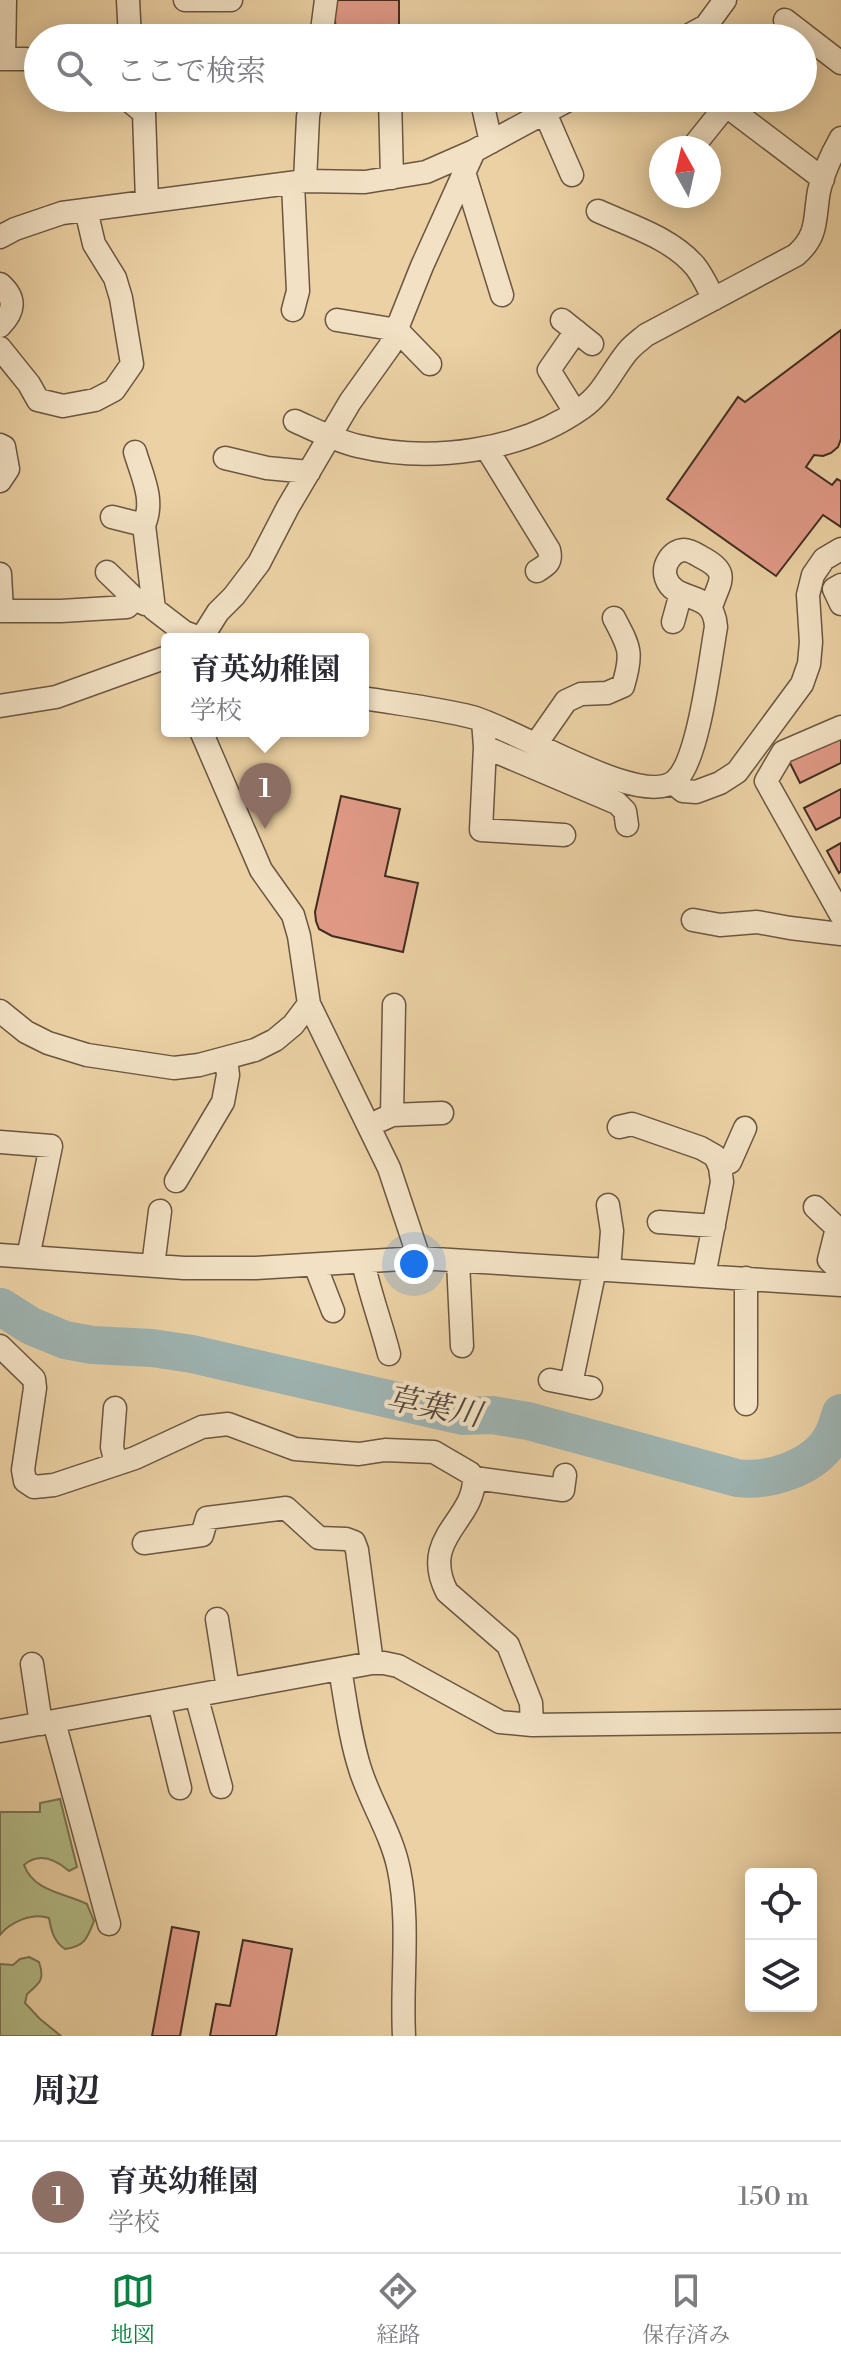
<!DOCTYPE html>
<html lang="ja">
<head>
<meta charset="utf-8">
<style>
  body { margin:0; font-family:"Libre Bodoni","Noto Serif JP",serif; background:#f2f2f3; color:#2b2b33 }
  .controls { position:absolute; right:24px; bottom:24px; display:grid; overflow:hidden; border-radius:8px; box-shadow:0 4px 20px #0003 }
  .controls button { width:72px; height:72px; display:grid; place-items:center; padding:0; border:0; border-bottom:2px solid #e1e1e2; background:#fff; color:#2b2b33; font:40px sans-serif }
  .compass { position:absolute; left:649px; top:136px; width:72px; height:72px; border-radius:50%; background:#fff; box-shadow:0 4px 20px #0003; rotate:352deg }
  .you { position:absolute; left:414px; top:1264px; width:28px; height:28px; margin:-20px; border:6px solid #fff; border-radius:50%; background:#1a73e8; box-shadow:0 0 0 12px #1a73e833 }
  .badge { display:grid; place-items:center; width:52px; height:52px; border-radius:50%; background:#0b8043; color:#fff; font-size:26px; font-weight:700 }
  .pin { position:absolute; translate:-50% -66px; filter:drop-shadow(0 2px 4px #0008) }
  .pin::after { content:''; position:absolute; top:42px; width:28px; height:24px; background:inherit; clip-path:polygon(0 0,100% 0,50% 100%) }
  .popup { position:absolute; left:161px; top:633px; width:208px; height:104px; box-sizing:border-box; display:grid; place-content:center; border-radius:8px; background:#fff; filter:drop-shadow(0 2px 6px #0005); font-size:26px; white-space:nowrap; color:#7c7c81 }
  .popup b { font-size:30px; color:#2b2b33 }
  .popup::after { content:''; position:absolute; left:50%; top:100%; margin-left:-16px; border:16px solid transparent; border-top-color:#fff }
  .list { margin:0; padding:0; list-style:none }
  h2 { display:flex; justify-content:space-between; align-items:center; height:104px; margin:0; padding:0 32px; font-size:34px }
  h2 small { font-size:26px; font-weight:400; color:#7c7c81 }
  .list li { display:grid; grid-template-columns:52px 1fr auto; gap:24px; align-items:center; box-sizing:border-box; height:112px; padding:0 32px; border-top:2px solid #e1e1e2 }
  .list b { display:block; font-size:30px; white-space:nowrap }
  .list p { margin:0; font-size:26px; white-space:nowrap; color:#7c7c81 }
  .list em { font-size:26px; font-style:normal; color:#7c7c81 }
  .icon { flex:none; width:44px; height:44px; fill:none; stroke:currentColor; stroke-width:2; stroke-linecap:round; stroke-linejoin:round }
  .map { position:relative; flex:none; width:841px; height:2036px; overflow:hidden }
  .search { position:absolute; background:#fff; box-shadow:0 4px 20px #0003; left:24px; right:24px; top:24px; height:88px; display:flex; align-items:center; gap:20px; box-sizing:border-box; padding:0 28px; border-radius:44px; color:#7c7c81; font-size:30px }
  .sheet { height:216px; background:#fff }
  nav { display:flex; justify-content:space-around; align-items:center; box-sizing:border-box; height:112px; border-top:2px solid #e1e1e2; background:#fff; font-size:22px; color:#7c7c81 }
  nav a { display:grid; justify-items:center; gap:4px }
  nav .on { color:#0b8043 }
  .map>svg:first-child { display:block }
  .green { fill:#b3bc88; stroke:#7a7454; stroke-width:2 }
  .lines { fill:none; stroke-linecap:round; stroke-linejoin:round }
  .river { stroke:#9eb4b2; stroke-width:38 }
  .building { fill:#e19a87; stroke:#402d21; stroke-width:2 }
  .minor-casing { stroke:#6b5642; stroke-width:25 }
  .minor { stroke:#f2e1c4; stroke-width:22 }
  .labels { text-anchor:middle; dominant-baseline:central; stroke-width:8; stroke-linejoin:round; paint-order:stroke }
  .water-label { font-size:32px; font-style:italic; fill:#53483e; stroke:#f2e1c4 }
</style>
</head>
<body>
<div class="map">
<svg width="841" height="2036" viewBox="0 0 841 2036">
  <rect width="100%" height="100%" fill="#ebd1a4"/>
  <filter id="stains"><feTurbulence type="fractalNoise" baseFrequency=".0025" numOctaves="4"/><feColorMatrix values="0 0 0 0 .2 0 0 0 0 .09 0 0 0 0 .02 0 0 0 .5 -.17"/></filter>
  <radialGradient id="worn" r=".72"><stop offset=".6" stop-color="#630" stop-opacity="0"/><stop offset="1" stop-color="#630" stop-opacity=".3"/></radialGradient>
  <path class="green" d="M 60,1799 L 77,1867 L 69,1871 C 55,1859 39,1852 24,1865 C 34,1892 65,1893 87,1904 L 94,1921 C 87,1939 85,1946 65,1949 C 54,1942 51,1930 49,1918 C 33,1912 10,1922 0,1935 L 0,1812 L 40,1812 L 40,1803 Z
    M 29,1957 L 39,1962 C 45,1980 40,1983 27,1994 L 25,2003 L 40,2019 L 61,2036 L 0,2036 L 0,1964 L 13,1965 L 20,1959 Z"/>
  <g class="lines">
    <path class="river" d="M 1,1307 L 31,1326 L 65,1340 L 92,1345 L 152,1348 L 192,1354 L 463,1416 L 492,1415 L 528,1421 L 737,1478 C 769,1482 815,1468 832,1437 C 836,1430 838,1421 841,1413"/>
  </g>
  <path class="building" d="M 334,0 L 399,0 L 399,31 L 387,38 L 336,38 Z
    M 841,330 L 841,439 L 838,447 L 831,453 L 823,456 L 814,455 L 806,467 L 832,485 L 837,479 L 841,481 L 841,527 L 823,515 L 776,576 L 667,499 L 738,397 L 745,402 Z
    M 841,735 L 841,763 L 800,783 L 789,761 Z
    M 841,789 L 841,817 L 816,830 L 804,808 Z
    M 341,796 L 400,809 L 385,876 L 418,883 L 403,952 L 332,936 L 319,929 L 316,921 L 315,912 Z
    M 841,843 L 841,871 L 839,873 L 827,851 Z
    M 172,1927 L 199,1932 L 180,2036 L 152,2036 Z
    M 243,1940 L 292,1949 L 276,2036 L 210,2036 L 216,2004 L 230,2006 Z"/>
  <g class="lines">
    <defs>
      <path id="minor" d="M 128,0 L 130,38
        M 185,0 L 231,0
        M 785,20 L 841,63
        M 321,38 L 326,0
        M 684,38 L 706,26 L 725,0
        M 0,59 L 26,59
        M 4,59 L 5,0
        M 132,98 L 132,103 L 144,113 L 147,201
        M 390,98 L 392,178
        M 481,98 L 491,142
        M 716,98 L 823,179
        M 545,113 L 572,175
        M 692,148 L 725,107
        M 464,172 L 502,295
        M 305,181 L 308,117 L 311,98
        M 598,211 C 631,226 671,238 695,266 C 703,276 708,288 714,299
        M 0,237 L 15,229 L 62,213 L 305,181 L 365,182 L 426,172 L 474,151 L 572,98
        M 0,284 C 16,298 15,311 0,326
        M 293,310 L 298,291 L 293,184
        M 337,320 L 397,330 L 430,364
        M 562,320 L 592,344
        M 0,348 L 29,384 L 38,400 L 63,406 L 95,400 L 114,390 L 132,364 L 121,298 L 115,278 L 94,244 L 86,210
        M 575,412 L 549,370 L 576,331
        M 295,421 C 315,430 336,441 358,446 C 430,463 520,452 582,408 C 603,394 612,370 628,351 C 633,345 640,340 646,335 L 796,255 C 819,235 814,218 819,191 C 823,173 832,154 841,138
        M 0,445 L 4,447 L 8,469 L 0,481
        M 487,449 L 549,550 C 552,562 547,565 537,571
        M 135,452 C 142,476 155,500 144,525 L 154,609 L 184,632 L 202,639
        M 225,458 L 267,468 L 309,472
        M 112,517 L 144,525
        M 107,572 L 135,599 L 145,604
        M 0,574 L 2,611
        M 841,585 L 834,589 L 841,604
        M 0,611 L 61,611 L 127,607 L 135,599
        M 673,622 L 681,593
        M 201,639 L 218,612 L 234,596 L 259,563 L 288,507 L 350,402 L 390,346 L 422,266 L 474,151
        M 363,698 C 399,704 437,708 472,717 C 515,728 643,811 676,780 C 699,759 710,660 716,627 C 714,588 675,605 666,578 C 662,566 671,551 684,550 C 690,550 696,554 701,557 C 732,573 719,581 711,607
        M 0,706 L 56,697 L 167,657
        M 483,721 L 485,747 L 481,830 L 564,835
        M 841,727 L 783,752 L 766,781 L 841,915
        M 201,731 L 261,870 L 293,915 L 299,936 L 309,1004 L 389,1168 L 419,1258
        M 536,744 L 566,701 L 581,694 L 607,693 L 623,686 C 633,653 630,648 614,618
        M 485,747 L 617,803 L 625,811 L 627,825
        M 673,783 L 683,791 L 696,792 L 720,783 L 737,772 L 802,684 L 809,664 L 811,642 L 808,595 L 813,575 L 824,559 L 841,549
        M 693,920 L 720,925 L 757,922 L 790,928 L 841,934
        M 0,1011 L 26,1032 L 48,1043 L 87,1055 L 174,1068 L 199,1065 L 255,1050 L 275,1040 L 293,1025 L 309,1004
        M 392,1115 L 394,1005
        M 381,1120 L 392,1115 L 442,1113
        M 619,1127 L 632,1124 L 701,1148 L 715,1156 L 720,1167 L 722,1182 L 704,1276
        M 0,1142 L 51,1146 L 28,1257
        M 720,1167 L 730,1162 L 745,1128
        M 176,1181 L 223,1102 L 228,1075 L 226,1059
        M 608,1205 L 612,1231 L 609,1270
        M 815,1207 L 837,1228 L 829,1260 L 841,1272
        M 659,1222 L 714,1226
        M 0,1255 L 184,1268 L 256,1268 L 419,1258 L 841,1285
        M 458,1261 L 462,1346
        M 363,1262 C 370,1294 381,1323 389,1354
        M 315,1265 L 333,1311
        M 153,1266 L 160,1211
        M 746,1278 L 746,1404
        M 0,1346 L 34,1379 L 35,1388 L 23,1470 L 25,1481 L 34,1487 L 54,1485 L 135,1458 L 202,1427 L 228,1424 L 295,1449 L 359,1454 L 385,1450 L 434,1452 L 470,1473 L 474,1478 C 475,1521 419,1537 447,1592 L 508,1645 L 531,1703 L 532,1725
        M 550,1380 L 591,1388
        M 571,1384 L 595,1269
        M 115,1408 L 112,1447 L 116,1464
        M 474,1478 L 563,1490 L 565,1475
        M 144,1543 L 202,1535 L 207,1518 L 286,1508 L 319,1538 L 346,1539 L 354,1542 L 357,1550 L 372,1663
        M 217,1619 L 228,1689
        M 32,1664 L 41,1724
        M 340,1669 C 346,1703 350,1739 361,1772 C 372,1805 392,1835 399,1870 C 410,1924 401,1981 404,2036
        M 196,1695 L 221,1787
        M 159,1702 L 180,1788
        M 54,1722 L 109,1924
        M 0,1731 L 372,1663 L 384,1663 L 398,1666 L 500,1722 L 532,1725 L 841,1721"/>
    </defs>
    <use href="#minor" class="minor-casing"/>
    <use href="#minor" class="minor"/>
  </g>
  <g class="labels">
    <g class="water-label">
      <text transform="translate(434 1407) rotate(11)">草葉川</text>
    </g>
  </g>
  <rect width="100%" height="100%" filter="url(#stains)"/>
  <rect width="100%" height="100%" fill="url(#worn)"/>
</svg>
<div class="controls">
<button><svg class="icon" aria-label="locate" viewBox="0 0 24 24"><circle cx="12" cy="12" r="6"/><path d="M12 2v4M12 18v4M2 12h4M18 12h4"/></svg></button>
<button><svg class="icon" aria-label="layers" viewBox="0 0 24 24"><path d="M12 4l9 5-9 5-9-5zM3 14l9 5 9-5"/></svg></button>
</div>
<svg class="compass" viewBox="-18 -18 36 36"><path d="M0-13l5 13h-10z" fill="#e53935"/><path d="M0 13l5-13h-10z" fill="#7c7c81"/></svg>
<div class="you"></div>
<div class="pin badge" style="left:265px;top:829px;background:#8d6e63">1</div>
<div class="popup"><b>育英幼稚園</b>学校</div>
<div class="search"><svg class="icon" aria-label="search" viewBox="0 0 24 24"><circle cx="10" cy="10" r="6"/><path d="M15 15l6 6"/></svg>ここで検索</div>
</div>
<section class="sheet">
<h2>周辺<small></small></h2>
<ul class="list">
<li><span class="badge" style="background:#8d6e63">1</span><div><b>育英幼稚園</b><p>学校</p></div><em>150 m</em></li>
</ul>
</section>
<nav>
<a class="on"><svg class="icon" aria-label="map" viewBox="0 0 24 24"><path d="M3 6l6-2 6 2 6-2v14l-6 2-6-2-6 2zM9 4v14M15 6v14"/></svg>地図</a>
<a><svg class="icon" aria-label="directions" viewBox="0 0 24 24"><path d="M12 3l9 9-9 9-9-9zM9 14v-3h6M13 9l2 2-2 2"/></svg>経路</a>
<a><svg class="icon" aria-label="saved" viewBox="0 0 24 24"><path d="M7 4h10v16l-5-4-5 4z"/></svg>保存済み</a>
</nav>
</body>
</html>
